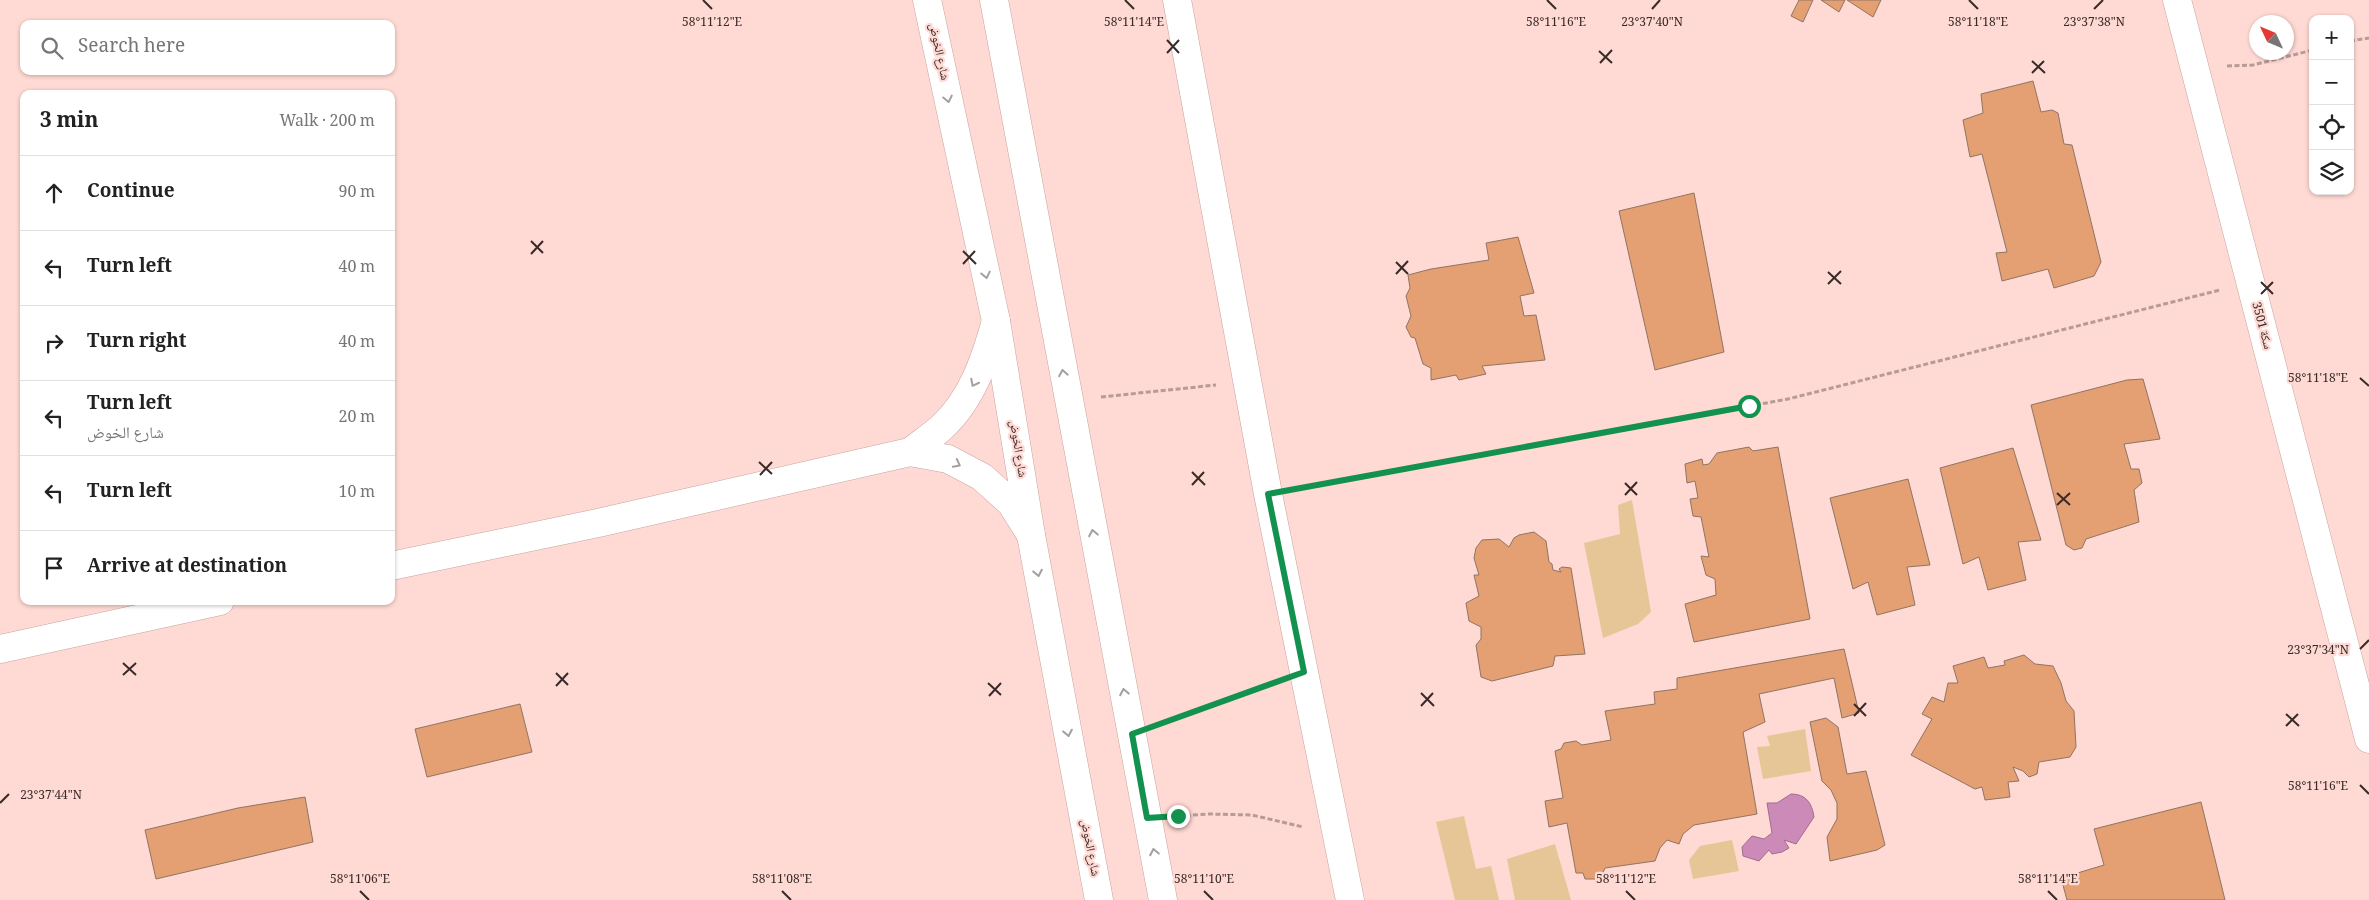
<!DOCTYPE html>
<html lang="en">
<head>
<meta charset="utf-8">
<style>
  body { margin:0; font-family:Georgia,"Noto Naskh Arabic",serif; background:#f6f6f6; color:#222 }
  .controls { position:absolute; right:15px; top:15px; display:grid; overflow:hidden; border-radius:10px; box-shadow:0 1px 4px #0004 }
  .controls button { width:45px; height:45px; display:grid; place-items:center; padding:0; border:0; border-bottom:1px solid #e0e0e0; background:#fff; color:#222; font:25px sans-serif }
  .compass { position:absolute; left:2249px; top:15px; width:45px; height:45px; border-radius:50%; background:#fff; box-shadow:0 1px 4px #0004; rotate:314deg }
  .stop { position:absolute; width:15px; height:15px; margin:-11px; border:4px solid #13914e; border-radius:50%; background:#fff }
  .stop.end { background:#13914e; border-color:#fff; box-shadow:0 1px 5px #0008 }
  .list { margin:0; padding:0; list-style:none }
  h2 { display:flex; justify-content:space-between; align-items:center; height:65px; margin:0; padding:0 20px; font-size:21px }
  h2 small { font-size:16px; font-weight:400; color:#767676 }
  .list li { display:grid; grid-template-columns:32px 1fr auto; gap:15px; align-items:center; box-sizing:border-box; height:75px; padding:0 20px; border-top:1px solid #e0e0e0 }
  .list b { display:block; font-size:19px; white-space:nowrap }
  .list p { margin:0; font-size:16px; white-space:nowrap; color:#767676 }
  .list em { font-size:16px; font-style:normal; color:#767676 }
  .icon { flex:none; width:28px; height:28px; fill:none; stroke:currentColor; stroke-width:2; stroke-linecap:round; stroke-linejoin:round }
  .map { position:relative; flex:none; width:2369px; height:900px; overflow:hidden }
  .search { position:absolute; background:#fff; box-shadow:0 1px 4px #0004; left:20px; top:20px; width:375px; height:55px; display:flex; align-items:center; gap:12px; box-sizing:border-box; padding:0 18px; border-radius:10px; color:#767676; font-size:19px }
  .panel { position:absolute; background:#fff; box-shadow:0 1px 4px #0004; left:20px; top:90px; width:375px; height:515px; border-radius:10px }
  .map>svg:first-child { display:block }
  .green { fill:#e6c696 }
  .water { fill:#cc8ab9; stroke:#a06d8e }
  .building { fill:#e49f73; stroke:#907463 }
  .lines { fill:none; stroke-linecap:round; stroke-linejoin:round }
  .minor-casing { stroke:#c8a49e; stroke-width:29 }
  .primary-casing { stroke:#c8a49e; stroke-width:29 }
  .path { stroke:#b89a96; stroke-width:3; stroke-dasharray:5 2.5; stroke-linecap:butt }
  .minor { stroke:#fff; stroke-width:28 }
  .primary { stroke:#fff; stroke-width:28 }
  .oneway { stroke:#a59f9e }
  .route { stroke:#13914e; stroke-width:6 }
  .ticks { fill:none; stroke:#382a28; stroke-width:2 }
  .labels { text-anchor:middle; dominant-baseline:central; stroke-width:4.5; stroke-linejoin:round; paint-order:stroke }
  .street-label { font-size:12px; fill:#382a28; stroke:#ffd9d3 }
  .ticks-label { font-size:12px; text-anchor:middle; fill:#382a28; stroke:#ffd9d3; stroke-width:4.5; stroke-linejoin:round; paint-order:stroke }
</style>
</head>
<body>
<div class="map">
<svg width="2369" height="900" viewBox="0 0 2369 900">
  <rect width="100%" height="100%" fill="#ffd9d3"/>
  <path class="green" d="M 1632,500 L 1651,612 L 1638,624 L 1603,638 L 1584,543 L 1620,534 L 1618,505 Z
    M 1805,729 L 1811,771 L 1763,779 L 1757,747 L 1770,746 L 1767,736 Z
    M 1464,816 L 1476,869 L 1491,866 L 1499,900 L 1455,900 L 1436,822 Z
    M 1732,840 L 1739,871 L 1693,879 L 1689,860 L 1700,846 Z
    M 1555,844 L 1571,900 L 1515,900 L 1507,859 Z"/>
  <path class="water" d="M 1791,794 C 1806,794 1812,803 1814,817 L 1796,844 L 1784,840 L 1789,848 L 1782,852 L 1772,854 L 1769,850 L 1759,861 L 1743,856 L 1742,847 L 1752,836 L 1764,839 L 1772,833 L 1767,803 L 1777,803 Z"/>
  <path class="building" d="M 1799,0 L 1813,0 L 1803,22 L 1791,16 Z
    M 1821,0 L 1845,0 L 1839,12 Z
    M 1847,0 L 1881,0 L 1873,17 Z
    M 2033,81 L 2041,112 L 2052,110 L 2058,113 L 2064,144 L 2072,145 L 2101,262 L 2094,276 L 2054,288 L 2048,269 L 2002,281 L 1996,253 L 2007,252 L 1982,154 L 1970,157 L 1963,120 L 1983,113 L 1981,94 Z
    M 1694,193 L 1724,352 L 1655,370 L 1619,211 Z
    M 1518,237 L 1534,293 L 1520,296 L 1524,316 L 1536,315 L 1545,360 L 1482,366 L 1486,374 L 1459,380 L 1456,375 L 1431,380 L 1431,368 L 1423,364 L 1415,338 L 1411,337 L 1406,327 L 1411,316 L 1406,296 L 1410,288 L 1408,275 L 1431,269 L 1489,260 L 1486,243 Z
    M 2143,379 L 2160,439 L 2124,444 L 2131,469 L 2139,469 L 2142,483 L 2134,490 L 2139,522 L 2086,539 L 2082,548 L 2074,550 L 2066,545 L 2031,405 L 2127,380 Z
    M 1749,447 L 1753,451 L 1778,447 L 1810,619 L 1694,642 L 1685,604 L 1716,595 L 1715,579 L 1706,575 L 1701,556 L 1709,557 L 1701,517 L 1693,516 L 1690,499 L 1698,498 L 1695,481 L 1687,483 L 1685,464 L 1702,459 L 1703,465 L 1709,464 L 1717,453 Z
    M 2013,448 L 2041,540 L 2018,542 L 2026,580 L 1988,590 L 1979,557 L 1963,564 L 1940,468 Z
    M 1908,479 L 1930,565 L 1907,567 L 1915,605 L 1877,615 L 1868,582 L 1853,589 L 1830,498 Z
    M 1534,532 L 1546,541 L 1549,562 L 1552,564 L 1553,570 L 1561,572 L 1559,569 L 1562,567 L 1571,568 L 1585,654 L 1555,656 L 1553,666 L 1492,681 L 1481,677 L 1476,645 L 1481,639 L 1481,627 L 1469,621 L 1466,603 L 1479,596 L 1474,575 L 1479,575 L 1474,558 L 1476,548 L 1482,540 L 1499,539 L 1509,547 L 1514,538 L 1519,535 Z
    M 1844,649 L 1859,713 L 1842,718 L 1834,678 L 1759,694 L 1765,722 L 1743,732 L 1757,814 L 1694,825 L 1683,834 L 1679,844 L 1667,840 L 1660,848 L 1655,861 L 1605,868 L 1600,879 L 1585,879 L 1583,873 L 1576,873 L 1567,823 L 1549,827 L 1545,801 L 1563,798 L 1555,751 L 1561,749 L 1564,743 L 1576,741 L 1582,745 L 1611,740 L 1605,711 L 1655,704 L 1654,692 L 1677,689 L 1677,678 Z
    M 2024,655 L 2035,664 L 2053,666 L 2061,683 L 2066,701 L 2074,711 L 2076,747 L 2070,757 L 2039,762 L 2037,774 L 2029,777 L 2023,771 L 2013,767 L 2019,781 L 2008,782 L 2010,797 L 1985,800 L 1982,787 L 1975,789 L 1911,755 L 1932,719 L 1922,714 L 1932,697 L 1944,702 L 1948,683 L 1958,683 L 1953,666 L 1984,657 L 1988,668 L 2005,665 L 2004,661 Z
    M 520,704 L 532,752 L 427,777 L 415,729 Z
    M 1826,718 L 1838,727 L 1847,774 L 1866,771 L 1885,845 L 1877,850 L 1830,861 L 1827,837 L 1837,819 L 1837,803 L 1831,790 L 1822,781 L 1810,722 Z
    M 305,797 L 313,842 L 156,879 L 145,830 L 238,808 Z
    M 2201,802 L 2225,900 L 2067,900 L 2061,878 L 2104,865 L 2094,829 Z"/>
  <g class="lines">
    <defs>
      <path id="minor" d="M 1177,0 L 1268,494 L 1350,900
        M 2177,0 L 2369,739
        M 910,452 C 920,444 932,436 941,428 C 972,400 985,360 996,321
        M 391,566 L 598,523 L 910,452 L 948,459 L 982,477 L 1011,503 L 1031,535
        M 0,649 L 220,601"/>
      <path id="primary" d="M 927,0 L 996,321 L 1031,535 L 1099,900
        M 994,0 L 1163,900"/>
    </defs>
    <use href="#minor" class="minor-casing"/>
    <use href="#primary" class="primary-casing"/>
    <path class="path" d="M 2350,41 L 2369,38
      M 2227,66 L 2253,65 L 2313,50
      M 1101,397 L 1216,385
      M 1298,488 L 1788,399 L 2220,290
      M 1163,723 L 1275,683
      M 1178,816 L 1209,814 L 1252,815 L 1303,827"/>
    <use href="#minor" class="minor"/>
    <use href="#primary" class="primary"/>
  </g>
  <defs><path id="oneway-chevron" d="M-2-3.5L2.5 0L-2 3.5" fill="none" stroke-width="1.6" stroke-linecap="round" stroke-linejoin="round" transform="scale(1.25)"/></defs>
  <g class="oneway">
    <use href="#oneway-chevron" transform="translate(948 99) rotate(78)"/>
    <use href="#oneway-chevron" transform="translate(986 275) rotate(78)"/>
    <use href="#oneway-chevron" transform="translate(1063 373) rotate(-100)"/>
    <use href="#oneway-chevron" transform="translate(974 383) rotate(117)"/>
    <use href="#oneway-chevron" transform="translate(957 464) rotate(27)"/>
    <use href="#oneway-chevron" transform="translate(1093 533) rotate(-101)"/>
    <use href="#oneway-chevron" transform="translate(1038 573) rotate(79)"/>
    <use href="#oneway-chevron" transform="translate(1124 692) rotate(-101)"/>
    <use href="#oneway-chevron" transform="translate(1068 733) rotate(79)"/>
    <use href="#oneway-chevron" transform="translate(1154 852) rotate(-101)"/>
  </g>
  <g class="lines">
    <path class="route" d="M 1178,816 L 1147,818 L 1132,734 L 1304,672 L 1268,494 L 1749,406"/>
  </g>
  <path class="ticks" d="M 703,0 L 712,9M 1125,0 L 1134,9M 1547,0 L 1556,9M 1969,0 L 1978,9M 1652,9 L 1660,0M 2094,9 L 2103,0M 1167,40 L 1179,53M 1599,51 L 1612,63M 1167,53 L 1179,40M 2032,61 L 2045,73M 1600,63 L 1612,50M 2032,73 L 2044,61M 531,241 L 543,253M 963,251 L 976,264M 531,254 L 543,241M 1396,262 L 1408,274M 963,264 L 975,251M 1828,272 L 1841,284M 1396,274 L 1408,261M 2261,282 L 2273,294M 1828,284 L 1841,271M 2261,294 L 2273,282M 2360,378 L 2369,386M 759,462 L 772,474M 1192,472 L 1205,485M 760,475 L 772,462M 1625,483 L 1637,495M 1192,485 L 1204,472M 2057,493 L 2070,505M 1625,495 L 1637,482M 2057,505 L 2070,493M 2360,649 L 2369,640M 123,663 L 136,675M 556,673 L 568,685M 123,675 L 136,663M 988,683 L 1001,695M 556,686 L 568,673M 1421,693 L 1434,706M 989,696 L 1001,683M 1854,704 L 1866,716M 1421,706 L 1433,693M 2286,714 L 2299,726M 1854,716 L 1866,703M 2286,726 L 2298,714M 2360,785 L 2369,794M 0,803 L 9,794M 360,891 L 369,900M 782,891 L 791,900M 1204,891 L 1213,900M 1626,891 L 1635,900M 2048,891 L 2057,900"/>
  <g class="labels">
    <g class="street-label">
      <text transform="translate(938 52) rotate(78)">شارع الخوض</text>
      <text transform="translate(2261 326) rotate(75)">سكة 3501</text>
      <text transform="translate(1017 449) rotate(81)">شارع الخوض</text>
      <text transform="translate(1089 848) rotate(79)">شارع الخوض</text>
    </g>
  </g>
  <g class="ticks-label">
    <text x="712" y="26">58°11'12"E</text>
    <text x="1134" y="26">58°11'14"E</text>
    <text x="1556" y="26">58°11'16"E</text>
    <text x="1978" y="26">58°11'18"E</text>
    <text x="1652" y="26">23°37'40"N</text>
    <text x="2094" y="26">23°37'38"N</text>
    <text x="2318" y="382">58°11'18"E</text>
    <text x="2318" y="654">23°37'34"N</text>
    <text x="2318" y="790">58°11'16"E</text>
    <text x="51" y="799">23°37'44"N</text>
    <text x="360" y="883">58°11'06"E</text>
    <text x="782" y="883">58°11'08"E</text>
    <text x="1204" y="883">58°11'10"E</text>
    <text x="1626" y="883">58°11'12"E</text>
    <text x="2048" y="883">58°11'14"E</text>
  </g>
</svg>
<div class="controls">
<button>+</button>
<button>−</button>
<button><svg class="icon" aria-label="locate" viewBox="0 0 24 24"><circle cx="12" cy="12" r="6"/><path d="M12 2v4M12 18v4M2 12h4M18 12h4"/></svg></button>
<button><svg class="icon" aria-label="layers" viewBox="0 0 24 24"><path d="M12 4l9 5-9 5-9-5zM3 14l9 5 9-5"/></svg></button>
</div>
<svg class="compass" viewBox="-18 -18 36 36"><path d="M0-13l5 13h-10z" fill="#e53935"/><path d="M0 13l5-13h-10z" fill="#767676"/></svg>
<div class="stop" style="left:1749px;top:406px"></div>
<div class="stop end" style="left:1178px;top:816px"></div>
<div class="search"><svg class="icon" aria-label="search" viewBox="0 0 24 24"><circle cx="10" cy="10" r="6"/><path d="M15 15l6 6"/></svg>Search here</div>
<section class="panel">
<h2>3 min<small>Walk · 200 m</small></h2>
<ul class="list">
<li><svg class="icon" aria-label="ahead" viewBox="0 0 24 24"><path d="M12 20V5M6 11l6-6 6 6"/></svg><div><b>Continue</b></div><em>90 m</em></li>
<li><svg class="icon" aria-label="left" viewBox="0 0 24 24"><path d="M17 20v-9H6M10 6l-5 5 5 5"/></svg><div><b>Turn left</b></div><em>40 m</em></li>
<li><svg class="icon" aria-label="right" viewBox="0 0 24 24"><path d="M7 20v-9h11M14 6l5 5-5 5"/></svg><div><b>Turn right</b></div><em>40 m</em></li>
<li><svg class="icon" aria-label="left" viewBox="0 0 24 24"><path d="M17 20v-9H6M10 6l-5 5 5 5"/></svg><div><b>Turn left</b><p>شارع الخوض</p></div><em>20 m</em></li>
<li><svg class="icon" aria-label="left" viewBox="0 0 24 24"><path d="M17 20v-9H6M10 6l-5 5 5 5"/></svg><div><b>Turn left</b></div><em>10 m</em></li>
<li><svg class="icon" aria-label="arrive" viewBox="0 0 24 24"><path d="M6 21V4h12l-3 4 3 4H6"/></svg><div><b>Arrive at destination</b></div></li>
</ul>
</section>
</div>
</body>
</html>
